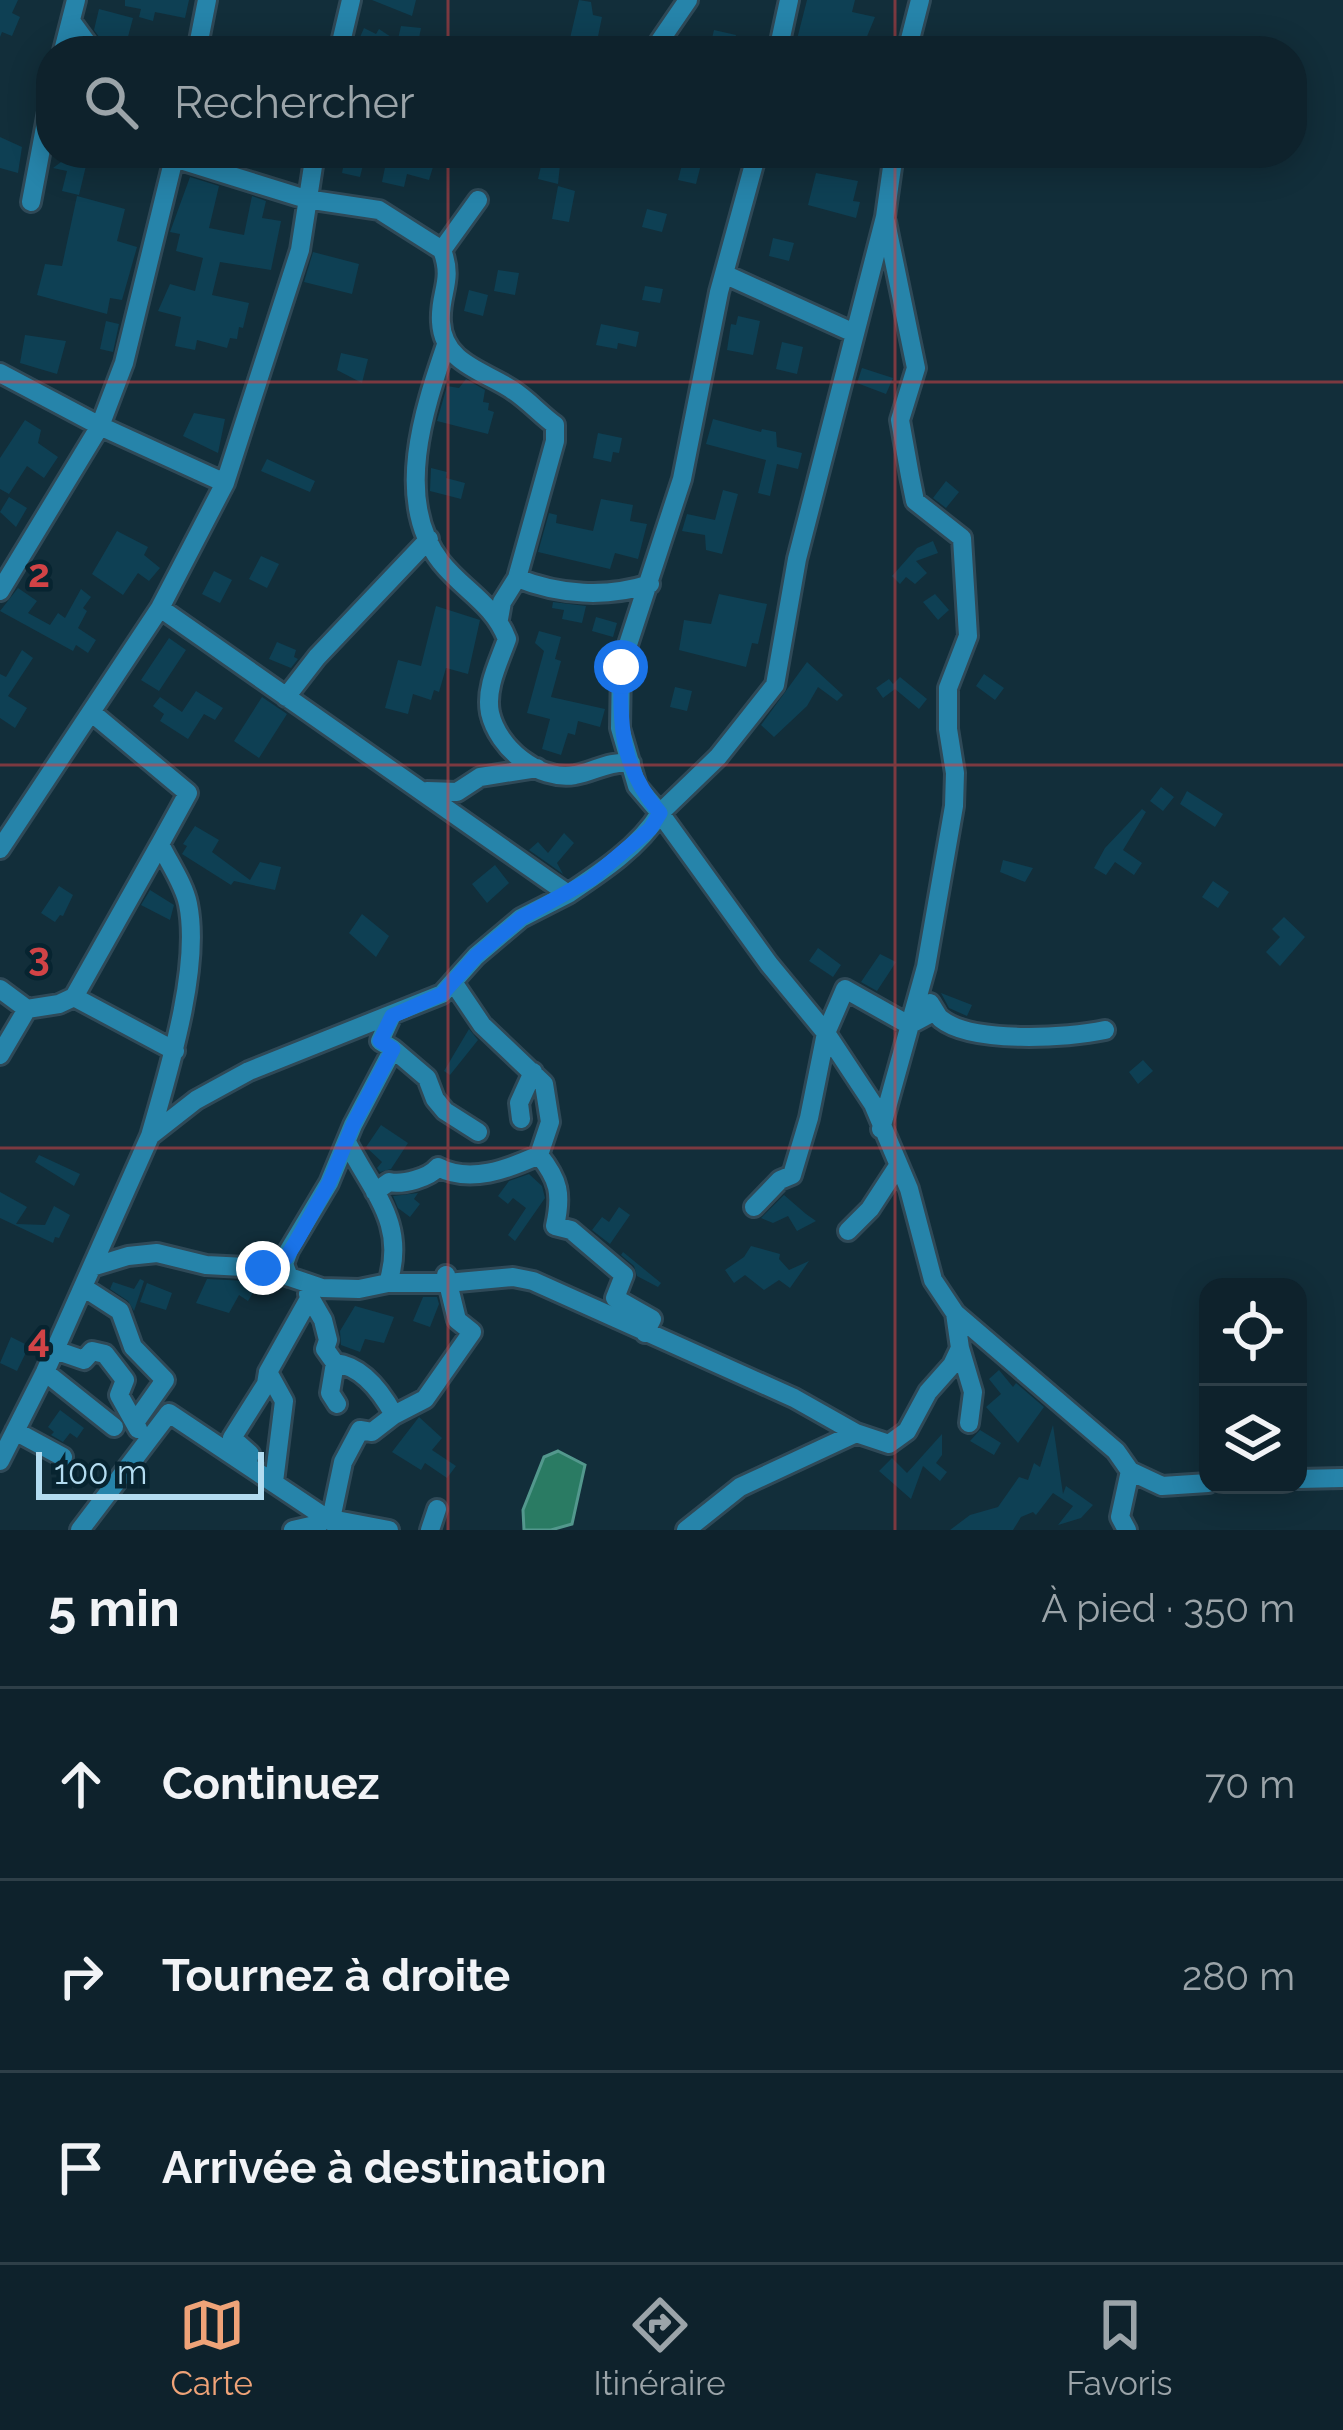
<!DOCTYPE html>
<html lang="fr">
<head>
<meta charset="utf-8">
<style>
  body { margin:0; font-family:Raleway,sans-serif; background:#1c2f38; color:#f1f3f6 }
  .controls { position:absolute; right:36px; bottom:36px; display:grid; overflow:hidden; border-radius:24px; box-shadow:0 6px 30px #0003 }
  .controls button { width:108px; height:108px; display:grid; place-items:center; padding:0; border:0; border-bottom:3px solid #2e3f48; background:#0e222c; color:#f1f3f6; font:60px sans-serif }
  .scale { position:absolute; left:36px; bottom:30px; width:228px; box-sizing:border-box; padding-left:12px; border:6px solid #b3dcf0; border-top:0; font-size:33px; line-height:42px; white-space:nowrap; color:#b3dcf0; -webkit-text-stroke:9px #072430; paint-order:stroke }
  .stop { position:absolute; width:36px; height:36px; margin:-27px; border:9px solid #1a73e8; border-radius:50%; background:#fff }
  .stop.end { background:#1a73e8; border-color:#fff; box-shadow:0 3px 12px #0008 }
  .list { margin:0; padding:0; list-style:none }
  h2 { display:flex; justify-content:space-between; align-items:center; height:156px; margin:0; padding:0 48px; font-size:51px }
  h2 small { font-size:39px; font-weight:400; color:#9ba4a9 }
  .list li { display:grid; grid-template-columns:78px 1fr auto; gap:36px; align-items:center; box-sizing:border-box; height:192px; padding:0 48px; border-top:3px solid #2e3f48 }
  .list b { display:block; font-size:45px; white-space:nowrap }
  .list em { font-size:39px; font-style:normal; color:#9ba4a9 }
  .icon { flex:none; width:66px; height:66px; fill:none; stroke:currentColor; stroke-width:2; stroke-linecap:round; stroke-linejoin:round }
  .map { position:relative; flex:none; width:1343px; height:1530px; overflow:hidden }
  .search { position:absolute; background:#0e222c; box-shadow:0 6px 30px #0003; left:36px; right:36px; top:36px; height:132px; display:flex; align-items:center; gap:30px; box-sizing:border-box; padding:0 42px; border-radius:48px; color:#9ba4a9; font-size:45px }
  .sheet { height:732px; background:#0e222c }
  nav { display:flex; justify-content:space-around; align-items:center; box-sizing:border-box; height:168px; border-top:3px solid #2e3f48; background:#0e222c; font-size:33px; color:#9ba4a9 }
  nav a { display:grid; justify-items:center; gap:6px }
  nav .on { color:#efa378 }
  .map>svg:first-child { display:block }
  .water { fill:#2a7b63; stroke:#53988d; stroke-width:3 }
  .building { fill:#0e4054 }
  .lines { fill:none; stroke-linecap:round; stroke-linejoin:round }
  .minor-casing { stroke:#2f4957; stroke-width:24 }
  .minor { stroke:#2684aa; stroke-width:18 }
  .route { stroke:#1a73e8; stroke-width:15 }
  .grid { fill:none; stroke:#d14346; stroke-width:3; stroke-opacity:0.55 }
  .grid-label { font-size:39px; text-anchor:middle; font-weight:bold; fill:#d14346; stroke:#072430; stroke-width:9; stroke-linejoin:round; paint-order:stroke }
</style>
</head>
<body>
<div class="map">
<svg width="1343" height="1530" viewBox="0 0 1343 1530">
  <rect width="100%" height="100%" fill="#122e3a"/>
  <path class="water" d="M 558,1451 L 585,1465 L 572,1524 L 551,1530 L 524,1530 L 523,1510 L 544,1457 Z"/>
  <path class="building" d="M 0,0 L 18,0 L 12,13 L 20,17 L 12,36 L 2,32 L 0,37 Z
    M 125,0 L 189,0 L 185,18 L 155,12 L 153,21 L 139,17 L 141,9 L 125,6 Z
    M 372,0 L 416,0 L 412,16 Z
    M 579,0 L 591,2 L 593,15 L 602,17 L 595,51 L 567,51 Z
    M 807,0 L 855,0 L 852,12 L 875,17 L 861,51 L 794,51 Z
    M 99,9 L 133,18 L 125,48 L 103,42 L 94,30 Z
    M 401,26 L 421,28 L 418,43 L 398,39 Z
    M 364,28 L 376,34 L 379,29 L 412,51 L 354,51 Z
    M 714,30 L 736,35 L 732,51 L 709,51 Z
    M 0,137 L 22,147 L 18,173 L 0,168 Z
    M 73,153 L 89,153 L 79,195 L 62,191 L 67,171 L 53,168 Z
    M 346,153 L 366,153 L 360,177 L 342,173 Z
    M 388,153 L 413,153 L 409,159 L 433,167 L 429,180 L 407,174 L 404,187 L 382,182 Z
    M 544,153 L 561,155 L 558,184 L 538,179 Z
    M 685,153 L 704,153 L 696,184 L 678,180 Z
    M 816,173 L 858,181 L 853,201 L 860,202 L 856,218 L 808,205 Z
    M 190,177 L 219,186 L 209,228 L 244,235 L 252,196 L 266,201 L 262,218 L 281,221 L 271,270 L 220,262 L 212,295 L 249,303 L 243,328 L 239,327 L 237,339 L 230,338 L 227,348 L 197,340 L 195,350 L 175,346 L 181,317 L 158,311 L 170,284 L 195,291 L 203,258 L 176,251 L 180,234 L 170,232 Z
    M 558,186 L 575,191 L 569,222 L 552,219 Z
    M 77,196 L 125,209 L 117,241 L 137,247 L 122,300 L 110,298 L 107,314 L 37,295 L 45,264 L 62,266 Z
    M 647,209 L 667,214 L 662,232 L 642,227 Z
    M 773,238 L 794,243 L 789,261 L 769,256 Z
    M 313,252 L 359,264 L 352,294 L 304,282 Z
    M 498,270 L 519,273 L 515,295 L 494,291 Z
    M 645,286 L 663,289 L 660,303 L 642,300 Z
    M 469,290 L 488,295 L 483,316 L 464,311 Z
    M 738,316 L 760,321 L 753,355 L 727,350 L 731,324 L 736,325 Z
    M 106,321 L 119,324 L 113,352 L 100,349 Z
    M 601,324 L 639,332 L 636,347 L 618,343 L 617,349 L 596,345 Z
    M 25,335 L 66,341 L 57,374 L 20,363 Z
    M 782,342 L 803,347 L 797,374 L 776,369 Z
    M 341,353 L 368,359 L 362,383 L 337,370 Z
    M 862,368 L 893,378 L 886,394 L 857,383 Z
    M 466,379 L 485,390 L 483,402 L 489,403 L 488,410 L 494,412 L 488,434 L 437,421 L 447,386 L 459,388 Z
    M 194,413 L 225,419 L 218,453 L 183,436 Z
    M 713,419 L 761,432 L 762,429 L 776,432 L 777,447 L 802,453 L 798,469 L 777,464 L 770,496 L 758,493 L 766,460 L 706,444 Z
    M 25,420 L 41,430 L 38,443 L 58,457 L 44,478 L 27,466 L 9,494 L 0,489 L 0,458 Z
    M 598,433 L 622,438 L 619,453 L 613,452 L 611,462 L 593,458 Z
    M 267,459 L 315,481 L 310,492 L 261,471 Z
    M 431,468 L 447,472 L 446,478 L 465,483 L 461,499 L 430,491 Z
    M 946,481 L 959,492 L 946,508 L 933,498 Z
    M 723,490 L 738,494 L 722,554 L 706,550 L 705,535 L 682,531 L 687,514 L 715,520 Z
    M 9,497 L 27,508 L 16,527 L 0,512 Z
    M 601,499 L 633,505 L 630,521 L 647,524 L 638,559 L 615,553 L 610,569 L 538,552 L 549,513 L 557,515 L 556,523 L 593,531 Z
    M 117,531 L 148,547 L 144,555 L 160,568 L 149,581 L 138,573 L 123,595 L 92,574 Z
    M 933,541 L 938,553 L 916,561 L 927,573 L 915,584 L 906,577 L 900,584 L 892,576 L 917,548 Z
    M 261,556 L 279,564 L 267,588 L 249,579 Z
    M 214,571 L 232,580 L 220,603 L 202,594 Z
    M 18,588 L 37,601 L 28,613 L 50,625 L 58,613 L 65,618 L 81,589 L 91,597 L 83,608 L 87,611 L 78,628 L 96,640 L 88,653 L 76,645 L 73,651 L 0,611 Z
    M 719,594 L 767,604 L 758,644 L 752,643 L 746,667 L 679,650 L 684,620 L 711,624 Z
    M 935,594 L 949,610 L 938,620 L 923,602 Z
    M 553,602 L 586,606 L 582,623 L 562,619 L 564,610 L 552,608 Z
    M 436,606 L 480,620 L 468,674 L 446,668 L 439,692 L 434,690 L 431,700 L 413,694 L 408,714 L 385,708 L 398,660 L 421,666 Z
    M 596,617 L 617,623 L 613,637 L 592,631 Z
    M 539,631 L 561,637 L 555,659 L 561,661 L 551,697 L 605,709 L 600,727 L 578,721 L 575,735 L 568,733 L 561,755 L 542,749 L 550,719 L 527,713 L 544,651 L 535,643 Z
    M 169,638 L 186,650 L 159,691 L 141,680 Z
    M 277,642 L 296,650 L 294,657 L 298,659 L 291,668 L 269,659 Z
    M 22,650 L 33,658 L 8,696 L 27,708 L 15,728 L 0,718 L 0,674 L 6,677 Z
    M 807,662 L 843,695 L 837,701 L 818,687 L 807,706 L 774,737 L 761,725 Z
    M 984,674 L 1004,688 L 995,700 L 976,686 Z
    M 900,677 L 927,699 L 919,709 L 895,689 L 883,698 L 876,688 L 889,679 L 893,684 Z
    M 675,687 L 692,691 L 687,711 L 670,707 Z
    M 196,691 L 223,708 L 215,720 L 204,714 L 188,739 L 160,721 L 164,714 L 153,706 L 160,697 L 182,712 Z
    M 262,697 L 287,714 L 259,758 L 234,741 Z
    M 1161,787 L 1174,797 L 1163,811 L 1150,801 Z
    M 1187,791 L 1223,814 L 1215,827 L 1180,804 Z
    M 1142,809 L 1146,812 L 1123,850 L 1142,863 L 1134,875 L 1115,862 L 1106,875 L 1094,868 L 1105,848 Z
    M 195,826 L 219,840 L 212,852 L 250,880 L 260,862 L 281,867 L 275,890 L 234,881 L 231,885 L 182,854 L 187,846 L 183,844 Z
    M 564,833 L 574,843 L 557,863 L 563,874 L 529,850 L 538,842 L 548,853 Z
    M 1003,860 L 1033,868 L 1025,882 L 1000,872 Z
    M 495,865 L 509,883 L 487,903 L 472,884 Z
    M 1213,881 L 1229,892 L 1218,908 L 1202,897 Z
    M 59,886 L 73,895 L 63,916 L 60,915 L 55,922 L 41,913 Z
    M 150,890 L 174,905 L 170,920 L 141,905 Z
    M 362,914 L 389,936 L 376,957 L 349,933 Z
    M 1284,917 L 1305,937 L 1280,966 L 1266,952 L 1280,937 L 1272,929 Z
    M 818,948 L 841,965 L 833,977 L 809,961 Z
    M 880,954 L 896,962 L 877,991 L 861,982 Z
    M 941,993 L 972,1005 L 967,1016 L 949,1008 Z
    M 469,1029 L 478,1040 L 450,1075 L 444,1071 Z
    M 1143,1060 L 1153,1071 L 1138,1084 L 1129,1072 Z
    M 381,1125 L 408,1143 L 391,1169 L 380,1172 L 377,1168 L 382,1162 L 366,1147 Z
    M 39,1155 L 80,1174 L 74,1186 L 35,1162 Z
    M 529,1174 L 542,1186 L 545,1198 L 515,1241 L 508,1235 L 526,1208 L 513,1198 L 508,1204 L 498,1196 L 509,1181 Z
    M 0,1192 L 27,1207 L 16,1224 L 45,1225 L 54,1206 L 70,1215 L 59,1238 L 55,1237 L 53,1243 L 0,1218 Z
    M 418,1193 L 414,1199 L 420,1204 L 410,1217 L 398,1208 L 393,1196 Z
    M 784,1195 L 806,1214 L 816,1221 L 797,1231 L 788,1216 L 773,1223 L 761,1218 Z
    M 619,1207 L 630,1215 L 610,1244 L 592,1230 L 602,1217 L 609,1222 Z
    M 751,1246 L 780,1254 L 779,1259 L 789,1270 L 809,1261 L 790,1288 L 779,1280 L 764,1290 L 745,1275 L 734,1283 L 725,1270 L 744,1257 Z
    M 623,1252 L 661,1283 L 658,1287 L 637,1276 L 634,1266 L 621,1255 Z
    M 140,1279 L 144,1281 L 134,1311 L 128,1301 L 110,1289 L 113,1282 L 134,1289 Z
    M 207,1279 L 248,1281 L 257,1286 L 248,1301 L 239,1295 L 229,1313 L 196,1303 Z
    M 147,1283 L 172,1293 L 166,1310 L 140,1302 Z
    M 423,1297 L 437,1297 L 439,1304 L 430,1327 L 413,1321 Z
    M 355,1306 L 394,1317 L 384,1343 L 365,1339 L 360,1352 L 341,1345 L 340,1331 Z
    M 11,1337 L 29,1346 L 17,1371 L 0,1363 Z
    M 999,1370 L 1013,1387 L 1016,1383 L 1044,1407 L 1018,1443 L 986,1407 L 1001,1394 L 989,1379 Z
    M 60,1410 L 84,1428 L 77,1438 L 70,1433 L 63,1442 L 51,1435 L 54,1432 L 48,1427 Z
    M 419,1417 L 442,1438 L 432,1450 L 456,1466 L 447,1478 L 425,1463 L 421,1470 L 392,1452 Z
    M 1053,1425 L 1063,1494 L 1066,1486 L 1093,1505 L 1081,1518 L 1058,1525 L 1073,1506 L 1053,1493 L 1036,1515 L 1033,1512 L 1021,1517 L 1013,1530 L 950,1530 L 970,1515 L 998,1507 L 1019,1477 L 1028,1480 L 1034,1463 L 1040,1467 Z
    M 980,1430 L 1001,1443 L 994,1455 L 970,1441 Z
    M 942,1434 L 942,1455 L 936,1463 L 947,1472 L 940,1481 L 923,1466 L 911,1499 L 879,1471 L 892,1458 L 907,1473 Z"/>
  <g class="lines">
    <defs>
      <path id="minor" d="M 71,21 L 93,51
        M 63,51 L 76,0
        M 197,51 L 207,0
        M 339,51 L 351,0
        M 653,51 L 688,0
        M 778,51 L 789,0
        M 907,51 L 920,0
        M 894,153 L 885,217 L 797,559 L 775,685 L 718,757 L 660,813 L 769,964 L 826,1033 L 873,1104 L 909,1189 L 933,1280 L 955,1313 L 1116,1451 L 1130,1471 L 1120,1517 L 1127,1530
        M 31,202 L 50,101
        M 442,250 C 454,281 439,293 441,322 C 443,363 484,371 511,389 C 527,399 540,414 555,425 L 555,441 L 517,578
        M 724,274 L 854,333
        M 446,345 C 424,409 393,501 441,562 C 464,591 493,603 507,639 C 499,662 485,688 490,713 C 498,748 538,781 575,775 C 596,771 608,761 631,763
        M 0,373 L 100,426 L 0,591
        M 225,483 L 100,426 L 124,363 L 174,158 L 306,199 L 379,210 L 442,250 L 478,200
        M 160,608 L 568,894 C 601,872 639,847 660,813 L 637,786 L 620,728 L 621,666 L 682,479 L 719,292 L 757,153
        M 499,619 L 502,602 L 517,578 C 559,595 607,598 650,584
        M 286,697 L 317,657 L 429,539
        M 91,712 L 188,793 L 160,844 C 169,863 184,884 188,904 C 201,968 168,1073 150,1136
        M 427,791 L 457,792 L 480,777 L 537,768
        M 160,844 L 74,997 L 175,1051
        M 0,849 L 160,608 L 225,483 L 300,250 L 315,153
        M 0,989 L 27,1009
        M 930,1003 C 932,1006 938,1017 941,1019 C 972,1044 1068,1038 1105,1030
        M 393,1049 L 427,1078 L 435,1099 L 445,1111 L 478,1132
        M 0,1055 L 27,1009 L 59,1004 L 74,997
        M 521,1119 L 519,1103 L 533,1072
        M 881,1129 L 926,967 L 954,806 L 955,773 L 948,729 L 948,688 L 968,636 L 962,538 L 915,501 L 910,476 L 900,420 L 916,368 L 886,222
        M 347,1142 C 372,1192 407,1223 388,1283
        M 539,1155 C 559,1180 562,1194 555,1226 L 571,1230 L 624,1275 L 615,1298 L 652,1319 L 645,1333
        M 375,1192 L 389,1182 C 403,1185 429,1178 438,1167 C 470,1184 508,1169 539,1155 L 550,1122 L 544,1084 L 482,1025 L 453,982
        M 754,1207 L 780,1180 L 792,1175 L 809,1118 L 826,1033 L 845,989 L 909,1025 L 935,1011
        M 848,1231 L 870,1209 L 898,1166
        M 92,1267 L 128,1256 L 157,1253 L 206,1265 L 263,1268 L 322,1288 L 359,1289 L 388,1283 L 447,1283 L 513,1277 L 533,1281 L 794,1398 L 856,1433
        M 289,1277 L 284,1264 L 289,1250 L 329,1183 L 353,1125 L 393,1049 L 380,1041 L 392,1015
        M 83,1287 L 120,1311 L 133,1347 L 165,1380 L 136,1421
        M 308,1294 L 323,1320 L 328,1340 L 325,1349 L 335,1363 L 330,1393 L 337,1404
        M 960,1348 L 973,1392 L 969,1423
        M 55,1350 L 84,1360 L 92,1351 L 105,1354 L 125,1380 L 119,1395 L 138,1429
        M 335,1363 C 363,1366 382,1393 394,1415 L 425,1399 L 472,1332 L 457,1320 L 446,1275
        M 45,1372 L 114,1427
        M 15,1431 L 63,1457
        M 0,1461 L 45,1372 L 150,1136 L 196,1100 L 249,1071 L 442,994 L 476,956 L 521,918 L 568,894
        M 247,1464 L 250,1454 L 232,1438 L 266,1384 L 268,1372
        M 1130,1471 L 1162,1486 L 1208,1483
        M 1298,1479 L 1343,1478
        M 274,1482 L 284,1401 L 268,1372 L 310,1297
        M 80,1530 L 169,1413 L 344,1530
        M 293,1530 L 319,1524 L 326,1516
        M 389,1530 L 331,1519 L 343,1462 L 360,1430 L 372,1432 L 394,1415
        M 430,1530 L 437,1509
        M 686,1530 L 740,1487 L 856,1433 L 889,1444 L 907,1431 L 928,1392 L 952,1365 L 960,1348 L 955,1313"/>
    </defs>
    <use href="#minor" class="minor-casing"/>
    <use href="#minor" class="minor"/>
  </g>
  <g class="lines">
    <path class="route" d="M 263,1268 L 286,1258 L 297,1240 L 329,1183 L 353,1125 L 393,1049 L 380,1041 L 392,1016 L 442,994 L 476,956 L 521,918 L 591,879 L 650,829 L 660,813 C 620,767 620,725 621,667"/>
  </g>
  <path class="grid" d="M 448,0 L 448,51M 895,0 L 895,51M 448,153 L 448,1530M 895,153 L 895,1530M 0,382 L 1343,382M 0,765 L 1343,765M 0,1148 L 1343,1148"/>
  <g class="grid-label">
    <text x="39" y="587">2</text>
    <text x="39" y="970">3</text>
    <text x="39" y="1352">4</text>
  </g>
</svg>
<div class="controls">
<button><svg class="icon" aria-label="locate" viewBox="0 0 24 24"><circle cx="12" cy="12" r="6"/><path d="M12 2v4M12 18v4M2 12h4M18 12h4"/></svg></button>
<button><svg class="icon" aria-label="layers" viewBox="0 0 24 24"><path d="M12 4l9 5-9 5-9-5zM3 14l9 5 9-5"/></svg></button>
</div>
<div class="scale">100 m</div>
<div class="stop" style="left:621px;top:667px"></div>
<div class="stop end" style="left:263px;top:1268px"></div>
<div class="search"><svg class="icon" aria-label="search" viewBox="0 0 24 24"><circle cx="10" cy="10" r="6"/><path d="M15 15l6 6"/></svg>Rechercher</div>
</div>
<section class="sheet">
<h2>5 min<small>À pied · 350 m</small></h2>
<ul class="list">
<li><svg class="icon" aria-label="ahead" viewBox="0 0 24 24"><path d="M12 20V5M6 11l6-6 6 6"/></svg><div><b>Continuez</b></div><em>70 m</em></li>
<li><svg class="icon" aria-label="right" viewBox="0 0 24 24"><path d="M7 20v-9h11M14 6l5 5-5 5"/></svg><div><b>Tournez à droite</b></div><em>280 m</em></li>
<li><svg class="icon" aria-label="arrive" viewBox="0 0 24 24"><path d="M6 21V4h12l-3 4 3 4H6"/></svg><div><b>Arrivée à destination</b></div></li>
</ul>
</section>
<nav>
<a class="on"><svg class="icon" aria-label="map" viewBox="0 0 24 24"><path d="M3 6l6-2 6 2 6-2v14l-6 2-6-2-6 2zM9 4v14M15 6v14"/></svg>Carte</a>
<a><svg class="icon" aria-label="directions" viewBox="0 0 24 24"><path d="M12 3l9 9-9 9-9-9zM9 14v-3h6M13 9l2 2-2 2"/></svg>Itinéraire</a>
<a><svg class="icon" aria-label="saved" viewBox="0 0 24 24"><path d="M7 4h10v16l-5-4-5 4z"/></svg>Favoris</a>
</nav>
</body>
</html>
